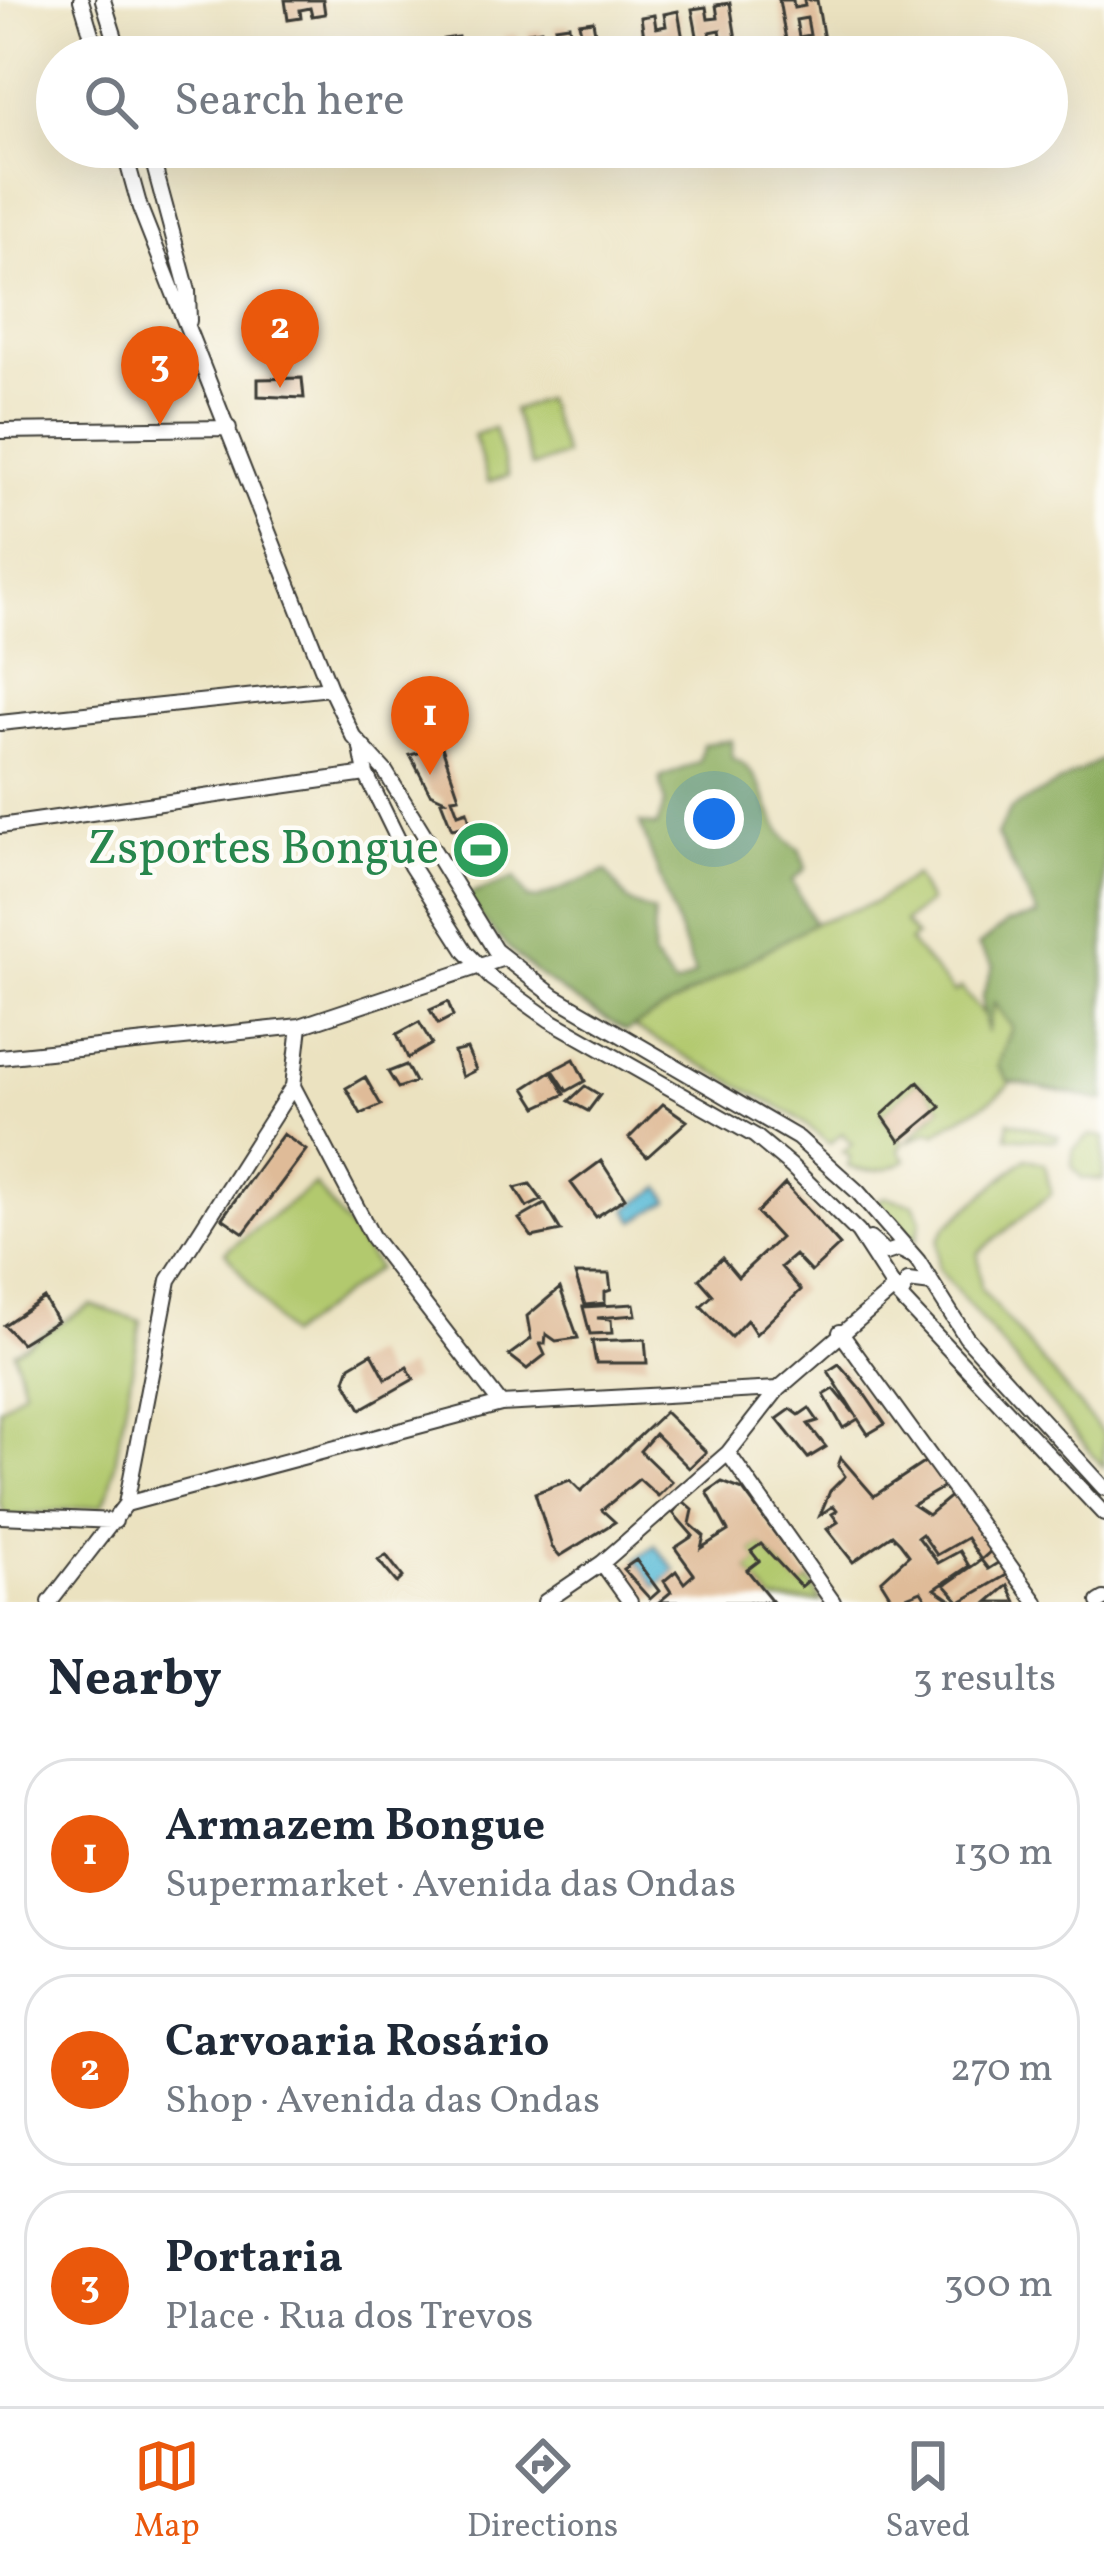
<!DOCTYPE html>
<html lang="en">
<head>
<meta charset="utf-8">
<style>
  body { margin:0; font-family:Vollkorn,serif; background:#f2f2f3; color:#1f2937 }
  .you { position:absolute; left:714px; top:819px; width:42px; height:42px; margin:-30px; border:9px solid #fff; border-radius:50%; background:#1a73e8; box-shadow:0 0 0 18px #1a73e833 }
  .badge { display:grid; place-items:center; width:78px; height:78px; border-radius:50%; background:#ea580c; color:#fff; font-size:39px; font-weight:700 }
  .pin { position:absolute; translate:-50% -99px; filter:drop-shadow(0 3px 6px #0008) }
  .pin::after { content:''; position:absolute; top:63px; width:42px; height:36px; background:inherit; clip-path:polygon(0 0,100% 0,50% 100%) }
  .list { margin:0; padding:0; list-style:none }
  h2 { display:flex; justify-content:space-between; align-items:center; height:156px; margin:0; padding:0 48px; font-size:51px }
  h2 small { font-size:39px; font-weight:400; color:#747a83 }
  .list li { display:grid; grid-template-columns:78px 1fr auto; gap:36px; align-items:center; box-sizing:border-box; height:192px; margin:0 24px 24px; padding:0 24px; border:3px solid #e0e1e3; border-radius:48px }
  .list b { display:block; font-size:45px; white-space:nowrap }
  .list p { margin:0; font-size:39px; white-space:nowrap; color:#747a83 }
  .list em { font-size:39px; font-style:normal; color:#747a83 }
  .icon { flex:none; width:66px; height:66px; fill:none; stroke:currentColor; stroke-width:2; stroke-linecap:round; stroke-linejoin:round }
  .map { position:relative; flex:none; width:1104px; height:1602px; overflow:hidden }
  .search { position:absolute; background:#fff; box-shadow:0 12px 48px #0002; left:36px; right:36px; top:36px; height:132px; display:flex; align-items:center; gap:30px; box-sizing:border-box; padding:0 42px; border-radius:66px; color:#747a83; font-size:45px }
  .sheet { height:804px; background:#fff }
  nav { display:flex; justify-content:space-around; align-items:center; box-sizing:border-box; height:168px; border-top:3px solid #e0e1e3; background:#fff; font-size:33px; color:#747a83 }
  nav a { display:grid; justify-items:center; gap:6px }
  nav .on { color:#ea580c }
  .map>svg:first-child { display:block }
  .green { fill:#b2c96e; stroke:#677245; stroke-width:3 }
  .forest { fill:#8dad61; stroke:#54643e; stroke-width:3 }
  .water { fill:#57b9d6; stroke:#3a6a79; stroke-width:3 }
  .building { fill:#dfbb98; fill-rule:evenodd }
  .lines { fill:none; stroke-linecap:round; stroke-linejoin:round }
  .minor-casing { stroke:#3b3a35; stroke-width:18 }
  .minor { stroke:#fff; stroke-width:14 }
  .labels { text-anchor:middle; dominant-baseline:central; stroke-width:9; stroke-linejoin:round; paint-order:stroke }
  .leisure-label { font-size:48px; fill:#27864d; stroke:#fdfcf7; text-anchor:end }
</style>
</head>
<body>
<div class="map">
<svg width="1104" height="1602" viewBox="0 0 1104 1602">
  <rect width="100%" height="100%" fill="#fdfcf7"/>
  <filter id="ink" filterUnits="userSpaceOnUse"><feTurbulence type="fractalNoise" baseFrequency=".00833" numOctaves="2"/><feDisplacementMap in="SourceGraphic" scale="24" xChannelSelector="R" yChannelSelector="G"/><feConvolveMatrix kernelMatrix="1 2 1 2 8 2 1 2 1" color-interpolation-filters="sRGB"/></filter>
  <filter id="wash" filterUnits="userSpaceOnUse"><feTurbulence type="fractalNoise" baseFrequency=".004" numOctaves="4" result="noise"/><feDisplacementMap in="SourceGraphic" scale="48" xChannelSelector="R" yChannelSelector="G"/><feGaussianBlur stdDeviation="2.7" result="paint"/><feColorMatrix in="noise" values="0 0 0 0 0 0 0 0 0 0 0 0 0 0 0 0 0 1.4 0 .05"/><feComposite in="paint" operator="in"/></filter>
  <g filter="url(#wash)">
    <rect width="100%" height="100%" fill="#ebe2c0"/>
    <path class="green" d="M 545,399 L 565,455 L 532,467 L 513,410 Z
      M 494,428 L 508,476 L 488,482 L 474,435 Z
      M 915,875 L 929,902 L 904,922 L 916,936 L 909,942 L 954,993 L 961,988 L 982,1013 L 983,996 L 987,1028 L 994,1002 L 1013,1028 L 998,1065 L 1012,1082 C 992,1105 961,1114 935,1134 L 929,1131 L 906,1143 L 941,1107 L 918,1082 L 882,1115 L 903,1144 L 899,1150 L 906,1160 C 886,1172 870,1173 848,1167 L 850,1157 L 843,1152 L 853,1144 L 842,1133 L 830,1144 L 795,1116 L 633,1027 L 814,923 L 874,903 Z
      M 1009,1121 L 1059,1136 L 1057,1141 L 1007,1137 Z
      M 1090,1135 L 1104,1137 L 1103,1180 L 1082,1178 L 1072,1166 L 1073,1150 Z
      M 1026,1158 L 1045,1164 L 1051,1194 L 978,1253 L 981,1289 L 1104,1435 L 1104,1468 L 938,1268 L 938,1240 L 946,1227 Z
      M 315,1184 L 378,1268 L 288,1336 L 225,1252 Z
      M 885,1197 L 914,1204 L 921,1220 L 916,1242 L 876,1201 Z
      M 91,1305 L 141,1321 L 110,1490 L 102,1505 L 6,1517 L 0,1503 L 0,1408 L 24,1389 L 14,1352 Z
      M 761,1544 L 801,1586 L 809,1580 L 821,1601 L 773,1601 L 747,1570 L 758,1561 L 751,1551 Z"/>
    <path class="forest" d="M 731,740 L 732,758 C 771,772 764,831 799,849 L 806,868 L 792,881 L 814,923 L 626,1031 C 554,988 514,965 465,896 L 515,878 L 528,899 L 537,899 L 606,871 L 628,901 L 654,913 L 653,958 L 675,986 L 695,975 L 640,823 L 657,826 L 665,802 L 660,778 L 699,762 L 703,744 Z
      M 1104,758 L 1104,1101 L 1008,1081 L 998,1066 L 1012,1027 L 994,1003 L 987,1033 L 982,998 L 993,966 L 978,946 L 1007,923 L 1038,916 L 997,835 L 1011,809 Z"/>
    <path class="water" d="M 661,1187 L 669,1201 L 635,1221 L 627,1209 Z
      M 655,1545 L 676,1571 L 656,1587 L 636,1560 Z"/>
    <g id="blocks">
      <path class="building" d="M 285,0 L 323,0 L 325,14 L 312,16 L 310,8 L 300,10 L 301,18 L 288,20 Z
        M 779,0 L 793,0 L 794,8 L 805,6 L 804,0 L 817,0 L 827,57 L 813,57 L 812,48 L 801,49 L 803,57 L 789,57 ZM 807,18 L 810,35 L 799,37 L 796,20 Z
        M 730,3 L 739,57 L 701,57 L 692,9 L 706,7 L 708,19 L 718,18 L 716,5 ZM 720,30 L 723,47 L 713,49 L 710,32 Z
        M 678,11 L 686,57 L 672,57 L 669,39 L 658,40 L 661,57 L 647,57 L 641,17 L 654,15 L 656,28 L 666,26 L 664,14 Z
        M 593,21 L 599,57 L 585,57 L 584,48 L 573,50 L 574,57 L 561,57 L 555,27 L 569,25 L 571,38 L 582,36 L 579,23 Z
        M 541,30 L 545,57 L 507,57 L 503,36 L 517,34 L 519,46 L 530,45 L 528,32 Z
        M 458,37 L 461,57 L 423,57 L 421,43 L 434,41 L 436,53 L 447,52 L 444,39 Z
        M 406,45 L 408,57 L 394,57 L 393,48 Z
        M 302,378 L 304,398 L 258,396 L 258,379 Z
        M 442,747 L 459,797 L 452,798 L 458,814 L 467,811 L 471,825 L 452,829 L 441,801 L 445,800 L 430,793 L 410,755 Z
        M 491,826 L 504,855 L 470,864 L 466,847 Z
        M 448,1002 L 453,1016 L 438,1024 L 430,1010 Z
        M 419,1022 L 432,1044 L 408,1058 L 397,1034 Z
        M 467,1049 L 476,1070 L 462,1077 L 454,1052 Z
        M 574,1059 L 585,1081 L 567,1091 L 553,1070 Z
        M 406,1065 L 415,1082 L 398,1088 L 388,1072 Z
        M 551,1071 L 565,1094 L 537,1107 L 525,1088 Z
        M 365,1077 L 381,1105 L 361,1114 L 346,1088 Z
        M 918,1082 L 941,1107 L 900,1141 L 882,1115 Z
        M 585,1086 L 600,1095 L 588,1111 L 569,1101 Z
        M 663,1104 L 687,1121 L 647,1157 L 629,1138 Z
        M 283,1134 L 306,1150 L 244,1233 L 222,1218 Z
        M 601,1161 L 625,1198 L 596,1217 L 571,1183 Z
        M 530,1184 L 542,1200 L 527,1207 L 515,1188 Z
        M 785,1184 L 840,1245 L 811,1272 L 795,1255 L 781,1267 L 801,1290 L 756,1334 L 747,1320 L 731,1337 L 701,1306 L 713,1295 L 699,1279 L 722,1258 L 738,1277 L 780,1238 L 757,1213 Z
        M 545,1204 L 561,1231 L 532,1237 L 519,1219 Z
        M 575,1274 L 609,1274 L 611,1290 L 605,1292 L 605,1303 L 585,1305 Z
        M 560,1288 L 578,1338 L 556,1341 L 546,1334 L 545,1344 L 540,1344 L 545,1355 L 527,1369 L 509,1355 L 531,1339 L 527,1316 Z
        M 44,1298 L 57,1321 L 21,1343 L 4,1325 Z
        M 634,1304 L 636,1315 L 597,1318 L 611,1319 L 612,1333 L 590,1334 L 583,1307 Z
        M 645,1339 L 647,1363 L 596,1363 L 592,1341 Z
        M 372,1353 L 386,1379 L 407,1367 L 414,1379 L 361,1409 L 345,1380 L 350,1366 Z
        M 839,1364 L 863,1392 L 885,1424 L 868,1434 L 858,1419 L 843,1428 L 824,1395 L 834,1389 L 857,1417 L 828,1371 Z
        M 809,1408 L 818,1421 L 808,1424 L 826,1447 L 808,1458 L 777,1419 L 791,1409 L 799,1415 Z
        M 665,1412 L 706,1452 L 689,1468 L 655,1434 L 640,1451 L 672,1482 L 658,1496 L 639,1479 L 602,1510 L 615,1522 L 560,1556 L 552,1547 L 535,1493 L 570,1480 L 581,1491 Z
        M 841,1458 L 874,1496 L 928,1460 L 944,1487 L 913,1505 L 928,1515 L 953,1494 L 992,1550 L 981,1560 L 988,1569 L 1001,1561 L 1010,1573 L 960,1602 L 945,1585 L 981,1560 L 967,1538 L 937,1555 L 922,1534 L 918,1537 L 938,1563 L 960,1551 L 969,1566 L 935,1589 L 954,1602 L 928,1602 L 921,1591 L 894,1602 L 881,1581 L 909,1555 L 900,1543 L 892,1535 L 853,1562 L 827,1529 L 838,1522 L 832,1514 L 837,1511 L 833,1506 L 820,1515 L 830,1491 L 845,1476 L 838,1466 Z
        M 722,1482 L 743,1490 L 809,1580 L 801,1587 L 761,1544 L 751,1551 L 759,1561 L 747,1570 L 773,1602 L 659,1602 L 671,1592 L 664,1581 L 676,1571 L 684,1583 L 694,1574 L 675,1548 L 693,1536 L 673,1513 L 682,1500 L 693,1510 L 690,1524 L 704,1536 L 701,1548 L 728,1531 L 707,1492 Z
        M 386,1555 L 403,1577 L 397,1583 L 378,1560 Z
        M 636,1560 L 659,1591 L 650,1599 L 623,1569 Z
        M 1008,1585 L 1016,1602 L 988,1602 Z"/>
    </g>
  </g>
  <g filter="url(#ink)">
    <use href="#blocks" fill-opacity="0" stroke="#3b3a35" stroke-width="3"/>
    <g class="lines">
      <defs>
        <path id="minor" d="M 81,0 L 98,57
          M 103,0 L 121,57
          M 123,147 L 140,208 L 330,688 L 353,736 L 385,771 L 495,950 L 554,996 L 798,1138 L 858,1192 L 918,1261 L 966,1337 L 1104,1488
          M 149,147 L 188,291 L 189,321
          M 0,431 L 229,428
          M 0,723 L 330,688
          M 361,748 L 366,774 L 411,866 L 466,952 L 491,978 L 550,1020 L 755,1136 L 791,1166 L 858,1232 L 900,1297 L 1104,1514
          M 0,826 L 366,774
          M 0,1057 L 300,1026 L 504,958
          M 293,1086 L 373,1238 L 501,1404
          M 870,1239 L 886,1253 L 898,1249 L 911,1255
          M 900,1297 L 908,1281 L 932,1284
          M 840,1332 L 1036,1602
          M 728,1453 L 833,1602
          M 126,1504 L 169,1280 L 293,1086 L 300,1026
          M 0,1516 L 115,1521
          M 602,1563 L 630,1602
          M 50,1602 L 126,1504 L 501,1404 L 778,1389
          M 545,1602 L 602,1563 L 728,1453 L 778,1389 L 895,1288
          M 1099,1602 L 1104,1599"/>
      </defs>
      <use href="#minor" class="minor-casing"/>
      <use href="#minor" class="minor"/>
    </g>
  </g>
  <defs>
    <symbol id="stadium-disc" viewBox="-11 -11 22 22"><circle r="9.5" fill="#2e9e5b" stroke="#fdfcf7"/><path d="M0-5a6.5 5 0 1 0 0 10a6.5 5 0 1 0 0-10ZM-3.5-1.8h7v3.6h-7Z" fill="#fff"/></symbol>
  </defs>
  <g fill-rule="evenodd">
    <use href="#stadium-disc" x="448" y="817" width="66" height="66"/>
  </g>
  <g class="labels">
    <g class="leisure-label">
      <text x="439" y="850">Zsportes Bongue</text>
    </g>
  </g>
</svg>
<div class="you"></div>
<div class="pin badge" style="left:430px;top:775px">1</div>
<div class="pin badge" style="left:280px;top:388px">2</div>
<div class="pin badge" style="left:160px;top:425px">3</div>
<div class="search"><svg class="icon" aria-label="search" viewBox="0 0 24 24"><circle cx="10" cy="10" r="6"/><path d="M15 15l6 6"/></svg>Search here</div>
</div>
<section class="sheet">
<h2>Nearby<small>3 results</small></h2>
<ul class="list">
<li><span class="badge">1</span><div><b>Armazem Bongue</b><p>Supermarket · Avenida das Ondas</p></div><em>130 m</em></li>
<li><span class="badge">2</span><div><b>Carvoaria Rosário</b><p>Shop · Avenida das Ondas</p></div><em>270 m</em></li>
<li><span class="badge">3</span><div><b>Portaria</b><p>Place · Rua dos Trevos</p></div><em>300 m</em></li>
</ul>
</section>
<nav>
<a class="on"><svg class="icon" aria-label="map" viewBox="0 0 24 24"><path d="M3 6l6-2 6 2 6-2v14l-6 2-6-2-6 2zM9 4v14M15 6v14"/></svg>Map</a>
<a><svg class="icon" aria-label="directions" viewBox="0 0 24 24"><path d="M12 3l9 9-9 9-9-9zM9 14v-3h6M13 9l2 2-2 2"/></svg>Directions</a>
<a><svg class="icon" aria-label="saved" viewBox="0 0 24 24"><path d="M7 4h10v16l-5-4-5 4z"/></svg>Saved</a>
</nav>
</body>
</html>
